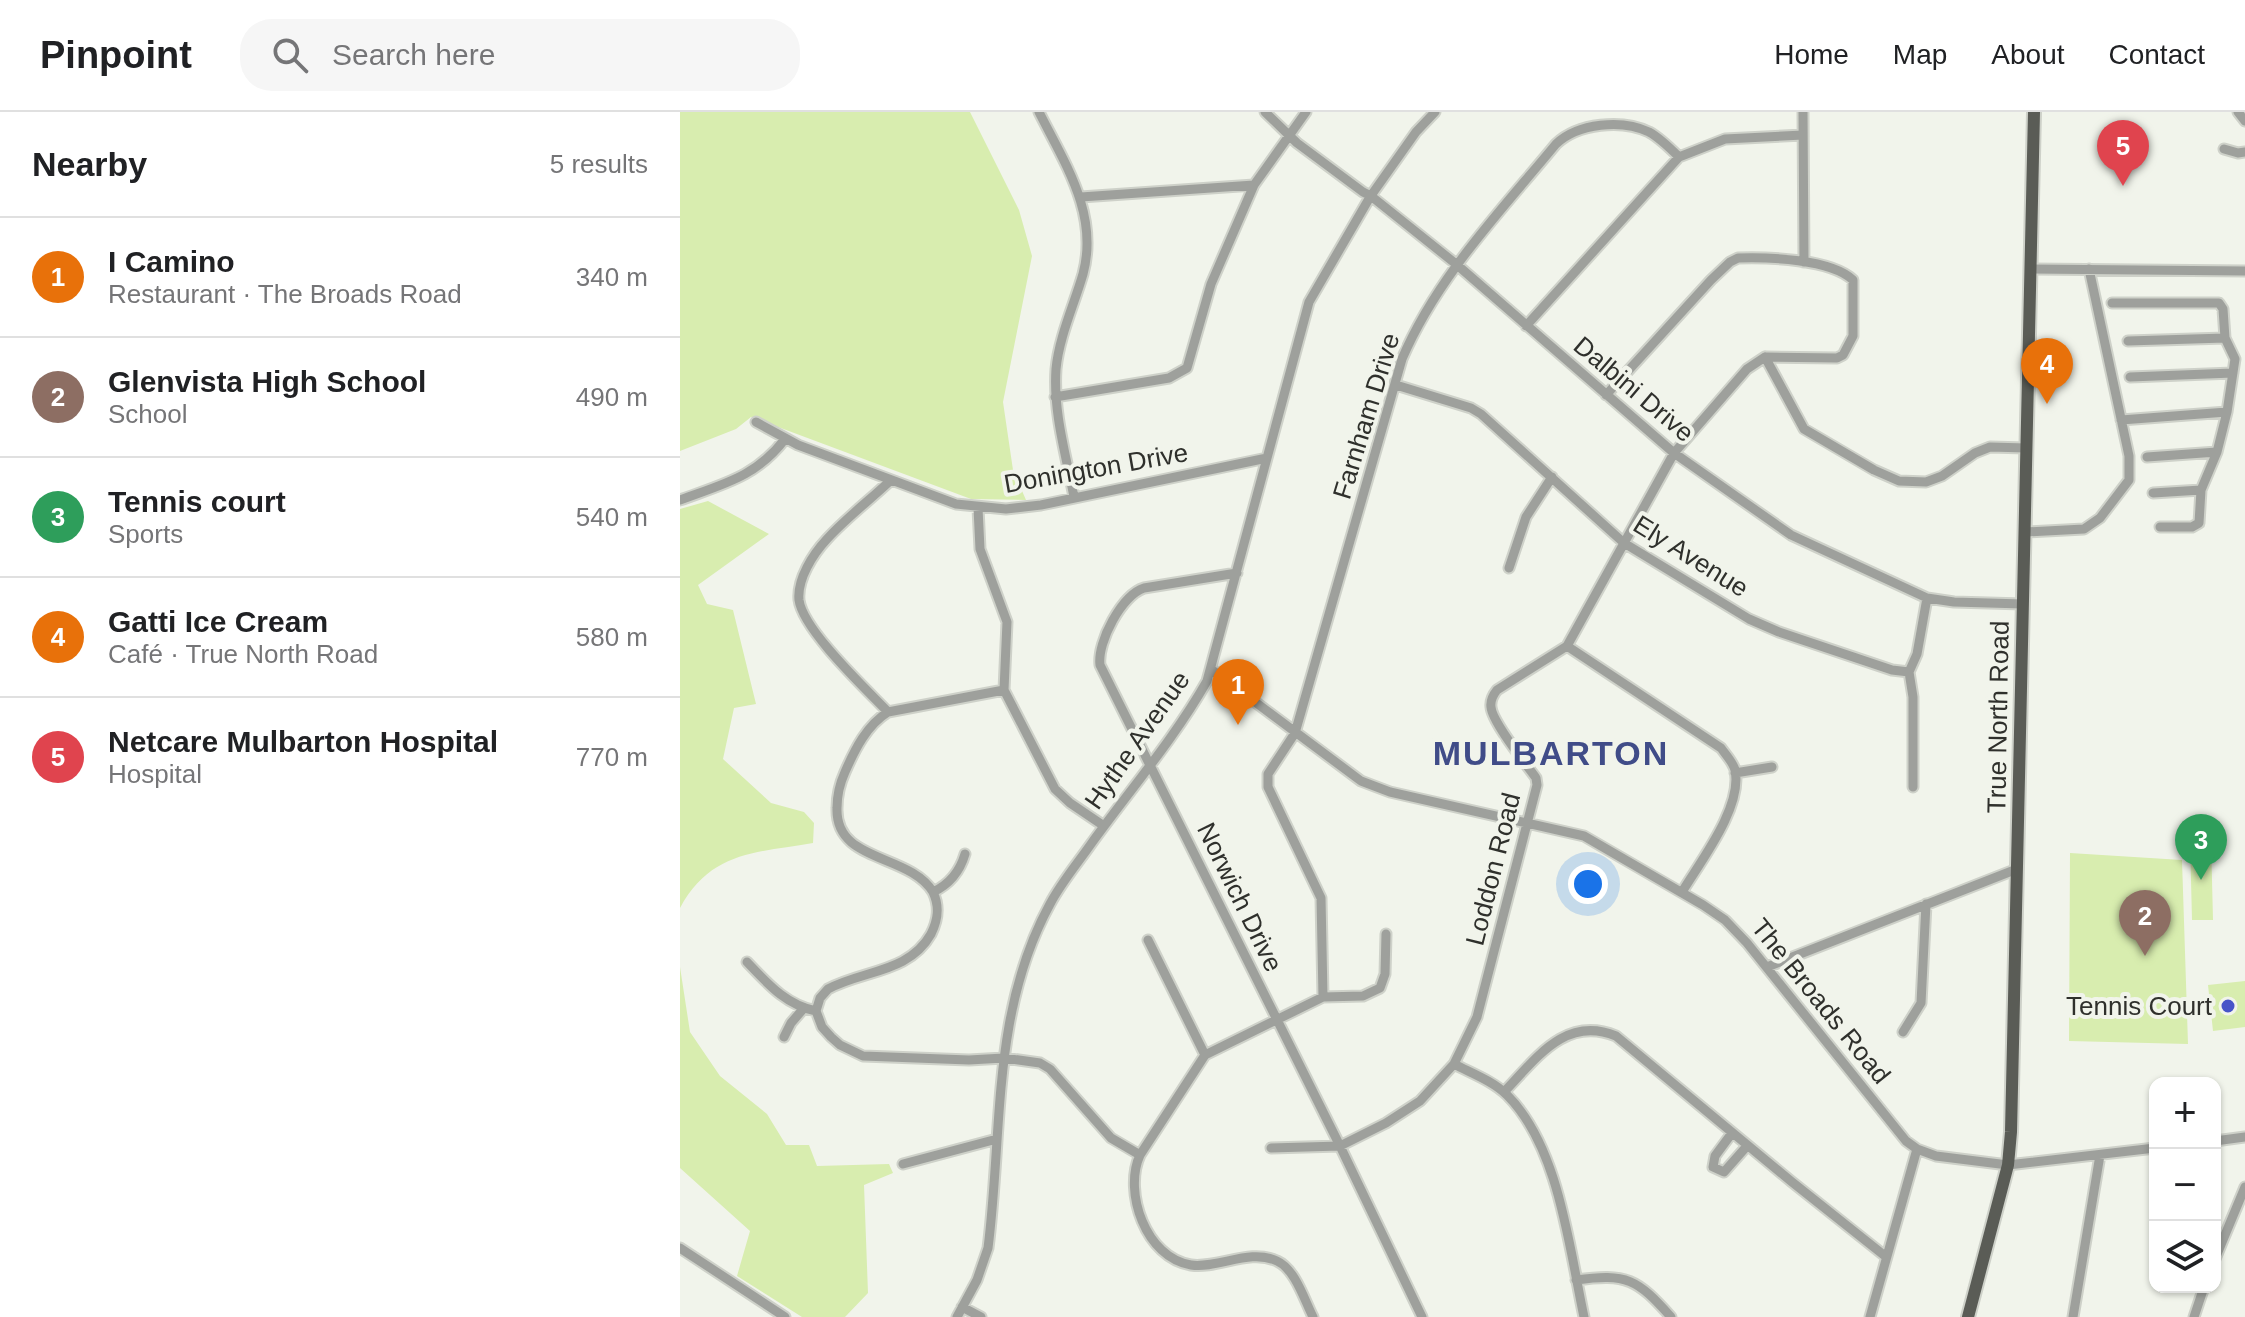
<!DOCTYPE html>
<html lang="en">
<head>
<meta charset="utf-8">
<style>
  body { margin:0; font-family:Helvetica,sans-serif; background:#f6f6f6; color:#202124 }
  .controls { position:absolute; right:24px; bottom:24px; display:grid; overflow:hidden; border-radius:16px; box-shadow:0 2px 6px #0004 }
  .controls button { width:72px; height:72px; display:grid; place-items:center; padding:0; border:0; border-bottom:2px solid #e0e0e0; background:#fff; color:#202124; font:40px sans-serif }
  .you { position:absolute; left:908px; top:772px; width:28px; height:28px; margin:-20px; border:6px solid #fff; border-radius:50%; background:#1a73e8; box-shadow:0 0 0 12px #1a73e833 }
  .badge { display:grid; place-items:center; width:52px; height:52px; border-radius:50%; background:#1a73e8; color:#fff; font-size:26px; font-weight:700 }
  .pin { position:absolute; translate:-50% -66px; filter:drop-shadow(0 2px 4px #0008) }
  .pin::after { content:''; position:absolute; top:42px; width:28px; height:24px; background:inherit; clip-path:polygon(0 0,100% 0,50% 100%) }
  .list { margin:0; padding:0; list-style:none }
  h2 { display:flex; justify-content:space-between; align-items:center; height:104px; margin:0; padding:0 32px; font-size:34px }
  h2 small { font-size:26px; font-weight:400; color:#757577 }
  .list li { display:grid; grid-template-columns:52px 1fr auto; gap:24px; align-items:center; box-sizing:border-box; height:120px; padding:0 32px; border-top:2px solid #e0e0e0 }
  .list b { display:block; font-size:30px; white-space:nowrap }
  .list p { margin:0; font-size:26px; white-space:nowrap; color:#757577 }
  .list em { font-size:26px; font-style:normal; color:#757577 }
  .icon { flex:none; width:44px; height:44px; fill:none; stroke:currentColor; stroke-width:2; stroke-linecap:round; stroke-linejoin:round }
  .map { position:relative; flex:none; width:1565px; height:1205px; overflow:hidden }
  header { display:flex; align-items:center; gap:48px; box-sizing:border-box; height:112px; padding:0 40px; background:#fff; border-bottom:2px solid #e0e0e0 }
  header strong { font-size:38px }
  nav { display:flex; gap:44px; margin-inline-start:auto; font-size:28px }
  .search { width:560px; height:72px; background:#f6f6f6; display:flex; align-items:center; gap:20px; box-sizing:border-box; padding:0 28px; border-radius:32px; color:#757577; font-size:30px }
  main { display:flex }
  aside { flex:1; background:#fff }
  .map>svg:first-child { display:block }
  .green { fill:#d8edaf }
  .lines { fill:none; stroke-linecap:round; stroke-linejoin:round }
  .minor-casing { stroke:#ced1c9; stroke-width:13 }
  .major-casing { stroke:#ced1c9; stroke-width:16 }
  .minor { stroke:#9ea09c; stroke-width:9 }
  .major { stroke:#5a5c56; stroke-width:12 }
  .poi-dot { fill:#4754c8; stroke:#f1f4eb; stroke-width:3 }
  .labels { text-anchor:middle; dominant-baseline:central; stroke-width:8; stroke-linejoin:round; paint-order:stroke }
  .street-label { font-size:26px; fill:#2f302c; stroke:#f1f4eb }
  .poi-label { font-size:26px; fill:#2f302c; stroke:#f1f4eb; text-anchor:end }
  .district-label { font-size:34px; font-weight:bold; letter-spacing:2px; fill:#404c88; stroke:#f1f4eb }
</style>
</head>
<body>
<header>
<strong>Pinpoint</strong>
<div class="search"><svg class="icon" aria-label="search" viewBox="0 0 24 24"><circle cx="10" cy="10" r="6"/><path d="M15 15l6 6"/></svg>Search here</div>
<nav><a>Home</a><a>Map</a><a>About</a><a>Contact</a></nav>
</header>
<main>
<aside>
<h2>Nearby<small>5 results</small></h2>
<ul class="list">
<li><span class="badge" style="background:#e8710a">1</span><div><b>I Camino</b><p>Restaurant · The Broads Road</p></div><em>340 m</em></li>
<li><span class="badge" style="background:#8d6e63">2</span><div><b>Glenvista High School</b><p>School</p></div><em>490 m</em></li>
<li><span class="badge" style="background:#2e9e5b">3</span><div><b>Tennis court</b><p>Sports</p></div><em>540 m</em></li>
<li><span class="badge" style="background:#e8710a">4</span><div><b>Gatti Ice Cream</b><p>Café · True North Road</p></div><em>580 m</em></li>
<li><span class="badge" style="background:#e0444e">5</span><div><b>Netcare Mulbarton Hospital</b><p>Hospital</p></div><em>770 m</em></li>
</ul>
</aside>
<div class="map">
<svg width="1565" height="1205" viewBox="0 0 1565 1205">
  <rect width="100%" height="100%" fill="#f1f4eb"/>
  <path class="green" d="M 0,0 L 290,0 L 339,98 L 352,144 L 323,290 L 333,358 L 346,388 L 291,387 L 71,305 L 56,317 L 0,339 Z
    M 28,389 L 89,422 L 18,473 L 27,492 L 53,498 L 76,592 L 54,596 L 43,647 L 91,691 L 124,700 L 134,711 L 133,731 C 76,741 31,739 0,796 L 0,397 Z
    M 1531,727 L 1533,808 L 1512,808 L 1510,728 Z
    M 1390,741 L 1502,748 L 1508,932 L 1389,929 Z
    M 0,855 L 10,920 L 40,964 L 87,1002 L 106,1033 L 129,1033 L 137,1054 L 209,1052 L 213,1061 L 184,1073 L 188,1181 L 165,1205 L 122,1205 L 57,1164 L 70,1119 L 0,1056 Z
    M 1565,869 L 1565,915 L 1533,919 L 1528,873 Z"/>
  <g class="lines">
    <defs>
      <path id="minor" d="M 359,0 C 385,52 419,102 403,162 C 394,193 379,225 376,257 C 373,300 386,343 394,385
        M 585,0 L 617,31 L 683,80 L 691,84 L 776,152 L 994,341 L 1111,423 L 1247,486 L 1274,490 L 1343,492
        M 1123,0 L 1124,150
        M 1558,0 L 1565,9
        M 1544,37 L 1558,41 L 1565,40
        M 401,85 L 574,73
        M 1350,157 L 1565,159
        M 1432,191 L 1539,191 L 1543,197 L 1545,226 L 1555,247 L 1547,300 L 1537,340 L 1521,378 L 1519,411 L 1512,415 L 1480,415
        M 846,214 L 999,45 L 1045,27 L 1123,23
        M 1448,229 L 1545,226
        M 1085,245 L 1124,317 L 1194,358 L 1219,369 L 1246,370 L 1262,364 L 1295,341 L 1310,335 L 1346,336
        M 1450,265 L 1553,261
        M 716,273 L 791,296 L 801,302 L 944,431 L 1069,507 L 1099,520 L 1212,558 L 1229,560
        M 375,285 L 489,266 L 507,256 L 531,172 L 574,73 L 626,0
        M 1441,308 L 1547,300
        M 76,310 L 118,333 L 276,392 L 326,397 L 361,393 L 587,346
        M 1467,345 L 1537,340
        M 1473,381 L 1521,378
        M 0,388 C 43,372 76,365 105,327
        M 298,396 L 300,437 L 327,510 L 324,578 L 375,677 L 390,691 L 424,714
        M 1345,420 L 1404,417 L 1420,406 L 1449,368 L 1449,344 L 1409,157
        M 829,456 L 846,405 L 872,365
        M 557,461 L 464,476 C 442,483 417,530 420,553 L 660,1034 L 742,1205
        M 887,534 L 1041,636 C 1046,643 1053,650 1055,658 C 1063,695 1020,750 1002,780
        M 531,557 L 681,669 L 710,680 L 904,724 L 1023,793 L 1045,808 L 1067,831 L 1226,1029 L 1237,1037 L 1256,1044 L 1328,1053 L 1475,1036
        M 208,600 C 186,577 123,518 119,488 C 117,467 133,442 147,427 C 166,406 190,388 211,368
        M 1055,661 L 1092,655
        M 1233,675 L 1233,585 L 1229,560 L 1237,542 L 1247,486
        M 253,780 C 229,741 155,751 157,696 C 157,683 160,671 165,660 C 175,637 187,613 208,600 L 324,578
        M 468,828 L 525,943
        M 67,850 C 88,872 106,893 136,899 L 142,915 L 151,925 L 160,933 L 183,944 L 289,948 L 324,946 L 360,951 L 370,957 L 431,1026 L 460,1043
        M 1087,855 L 1337,757
        M 643,885 L 641,786 L 588,675 L 588,662 L 615,621 L 722,247 C 757,165 820,100 876,32 C 898,11 942,7 969,20 C 980,26 990,36 999,45
        M 136,899 L 140,886 L 148,877 C 183,858 229,861 251,822 C 258,808 260,795 253,780 C 270,772 280,759 285,742
        M 1223,920 L 1241,891 L 1246,792
        M 104,925 L 111,911 L 124,896
        M 774,952 C 791,961 813,969 827,983 C 879,1035 889,1135 904,1205
        M 824,980 C 856,947 885,903 936,924 L 1112,1070 L 1205,1144
        M 1052,1021 L 1035,1044 L 1033,1055 L 1044,1060 L 1067,1034
        M 1535,1029 L 1565,1025
        M 591,1036 L 660,1034 L 706,1011 L 740,989 L 774,952 L 797,905 L 857,673 L 856,666 C 846,652 812,610 811,595 C 810,588 813,583 817,578 L 887,534 L 994,341 L 1067,257 L 1085,245 L 1157,246 L 1163,243 L 1173,224 L 1173,168 C 1151,147 1088,145 1058,146 L 1050,150 L 1031,168 L 926,283
        M 223,1052 L 317,1027
        M 0,1136 L 105,1205
        M 1535,1147 L 1565,1075
        M 896,1168 C 947,1161 957,1167 991,1205
        M 282,1195 L 301,1205
        M 277,1205 L 297,1168 L 308,1136 C 323,1019 311,900 370,792 C 381,771 397,752 411,732 C 450,678 494,627 527,569 L 629,190 L 690,85 L 736,20 L 755,0
        M 633,1205 C 624,1187 615,1157 597,1149 C 570,1136 538,1157 511,1153 C 466,1146 443,1080 460,1043 L 525,943 L 643,885 L 683,884 L 700,876 L 705,862 L 706,822
        M 1190,1205 L 1237,1037
        M 1393,1205 L 1420,1043
        M 1514,1205 L 1524,1175"/>
      <path id="major" d="M 1288,1205 L 1328,1053 L 1331,1020 L 1354,0"/>
    </defs>
    <use href="#minor" class="minor-casing"/>
    <use href="#major" class="major-casing"/>
    <use href="#minor" class="minor"/>
    <use href="#major" class="major"/>
  </g>
  <circle class="poi-dot" cx="1548" cy="894" r="8"/>
  <g class="labels">
    <g class="street-label">
      <text transform="translate(954 277) rotate(40)">Dalbini Drive</text>
      <text transform="translate(686 304) rotate(-73)">Farnham Drive</text>
      <text transform="translate(416 356) rotate(-10)">Donington Drive</text>
      <text transform="translate(1011 444) rotate(32)">Ely Avenue</text>
      <text transform="translate(1318 605) rotate(-89)">True North Road</text>
      <text transform="translate(457 628) rotate(-55)">Hythe Avenue</text>
      <text transform="translate(813 757) rotate(-76)">Loddon Road</text>
      <text transform="translate(560 785) rotate(64)">Norwich Drive</text>
      <text transform="translate(1141 889) rotate(51)">The Broads Road</text>
    </g>
    <g class="poi-label">
      <text x="1532" y="894">Tennis Court</text>
    </g>
    <g class="district-label">
      <text x="871" y="641">MULBARTON</text>
    </g>
  </g>
</svg>
<div class="controls">
<button>+</button>
<button>−</button>
<button><svg class="icon" aria-label="layers" viewBox="0 0 24 24"><path d="M12 4l9 5-9 5-9-5zM3 14l9 5 9-5"/></svg></button>
</div>
<div class="you"></div>
<div class="pin badge" style="left:558px;top:613px;background:#e8710a">1</div>
<div class="pin badge" style="left:1465px;top:844px;background:#8d6e63">2</div>
<div class="pin badge" style="left:1521px;top:768px;background:#2e9e5b">3</div>
<div class="pin badge" style="left:1367px;top:292px;background:#e8710a">4</div>
<div class="pin badge" style="left:1443px;top:74px;background:#e0444e">5</div>
</div>
</main>
</body>
</html>
